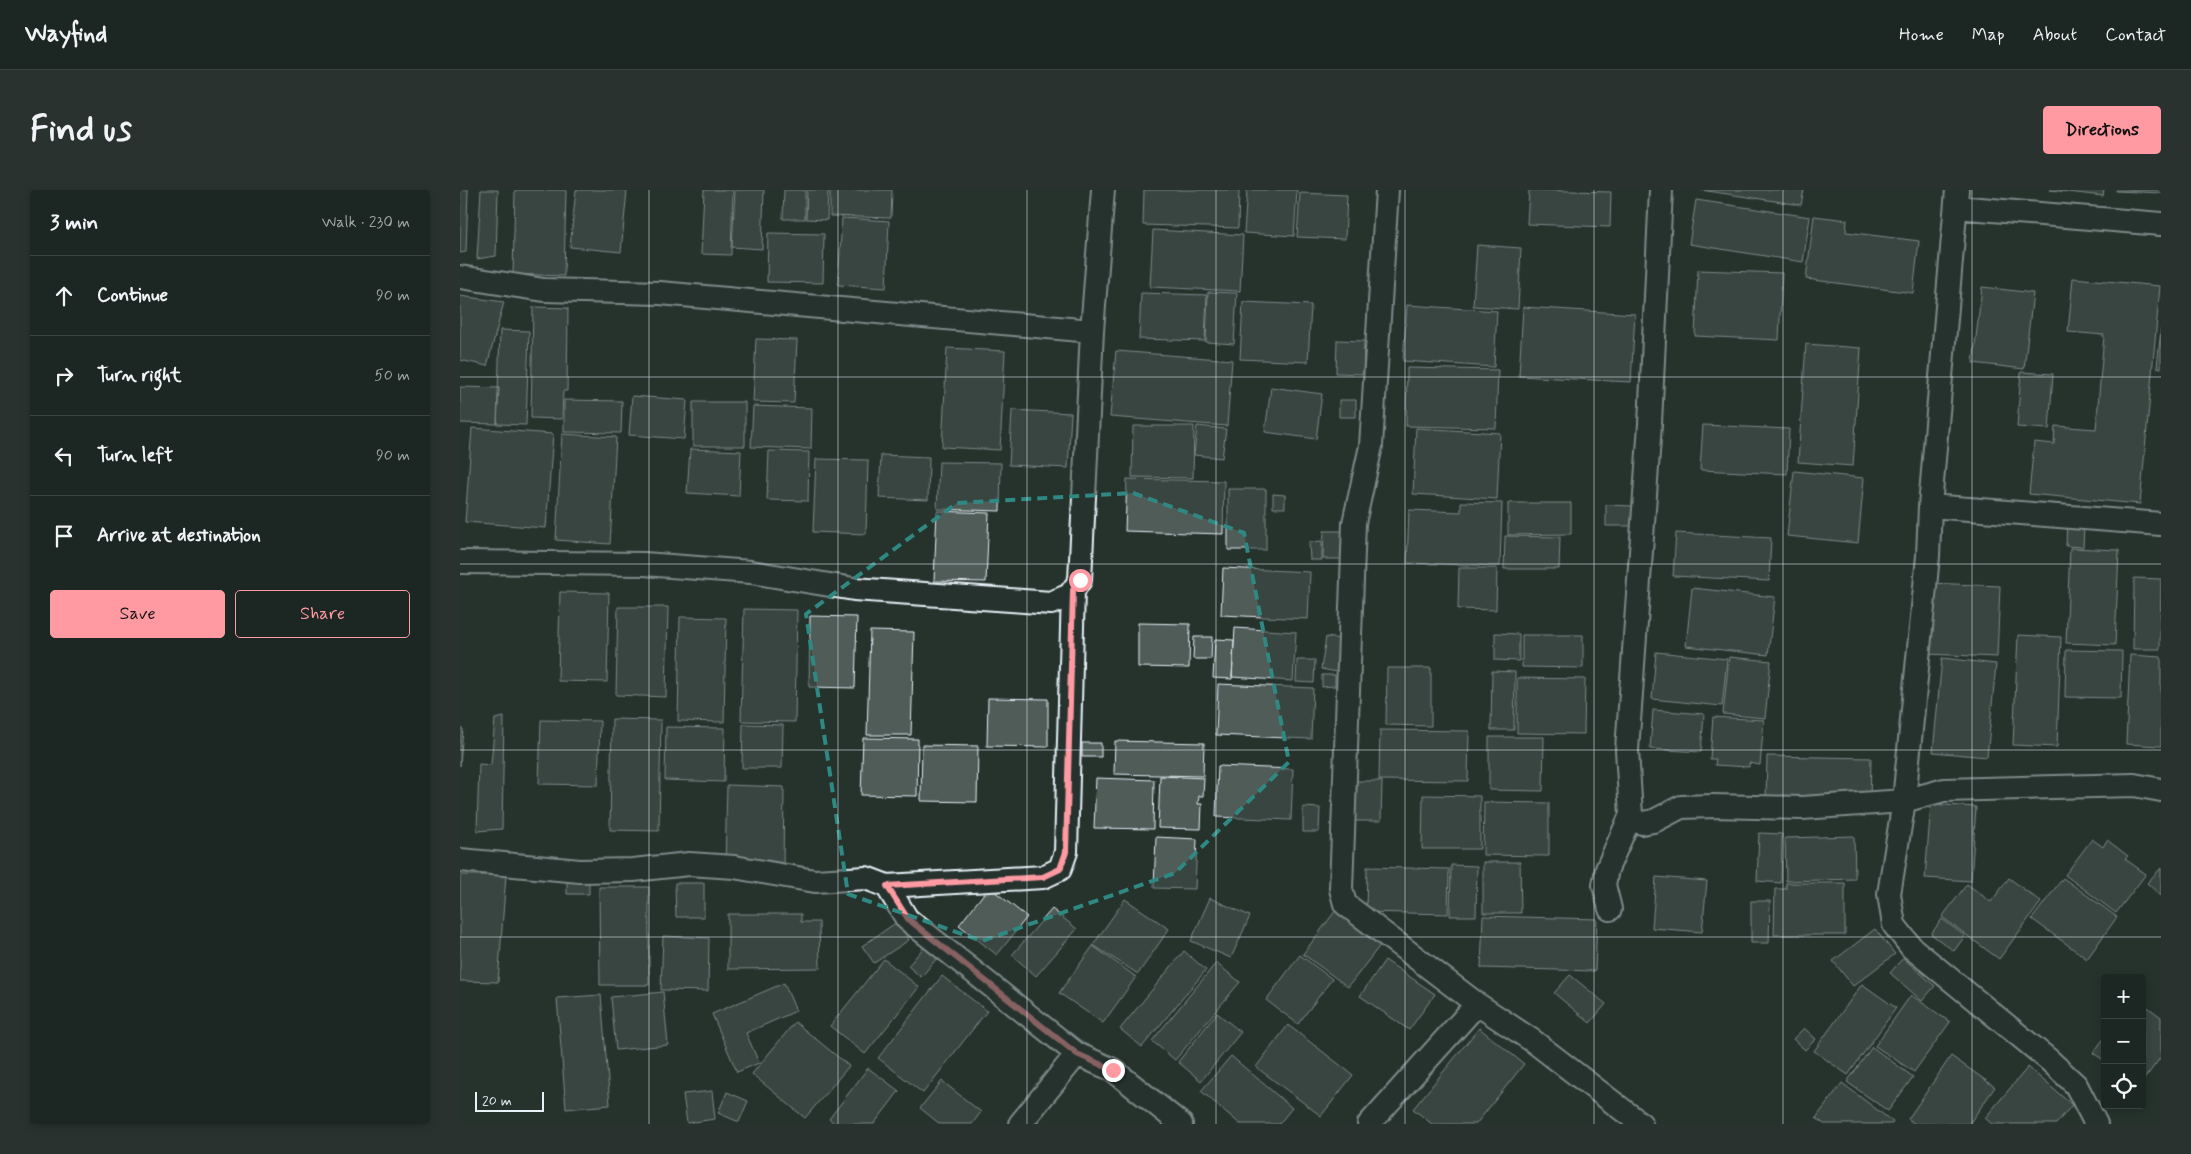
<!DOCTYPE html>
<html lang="en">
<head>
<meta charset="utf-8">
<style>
  body { margin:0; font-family:Mynerve,sans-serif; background:#29322f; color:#f1f3f6 }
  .controls { position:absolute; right:15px; bottom:15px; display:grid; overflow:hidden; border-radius:5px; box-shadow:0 2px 8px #0003 }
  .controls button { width:45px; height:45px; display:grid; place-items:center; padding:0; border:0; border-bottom:1px solid #3a4340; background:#1c2622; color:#f1f3f6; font:25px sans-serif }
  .scale { position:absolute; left:15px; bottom:12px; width:69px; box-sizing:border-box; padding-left:5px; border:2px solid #e8f1f8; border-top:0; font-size:14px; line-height:18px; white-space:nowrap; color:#e8f1f8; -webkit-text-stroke:4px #26332d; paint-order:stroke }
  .stop { position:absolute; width:15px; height:15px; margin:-11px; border:4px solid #ff9aa2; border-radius:50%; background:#fff }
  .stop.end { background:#ff9aa2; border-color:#fff; box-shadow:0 1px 5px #0008 }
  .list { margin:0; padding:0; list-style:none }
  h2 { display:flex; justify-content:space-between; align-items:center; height:65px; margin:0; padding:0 20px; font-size:21px }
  h2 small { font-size:16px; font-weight:400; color:#a0a5a5 }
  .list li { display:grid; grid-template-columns:32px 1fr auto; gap:15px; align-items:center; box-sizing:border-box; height:80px; padding:0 20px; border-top:1px solid #3a4340 }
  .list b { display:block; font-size:19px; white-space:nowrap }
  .list em { font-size:16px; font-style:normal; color:#a0a5a5 }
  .actions { display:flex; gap:10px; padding:15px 20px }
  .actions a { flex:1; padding:11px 0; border:1px solid #ff9aa2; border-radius:5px; text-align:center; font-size:18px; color:#ff9aa2 }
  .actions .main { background:#ff9aa2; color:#111 }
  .icon { flex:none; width:28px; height:28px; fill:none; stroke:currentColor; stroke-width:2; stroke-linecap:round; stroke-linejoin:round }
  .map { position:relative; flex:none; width:1701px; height:934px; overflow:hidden; border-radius:5px }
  header { display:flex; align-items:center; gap:30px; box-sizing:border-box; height:70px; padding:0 25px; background:#1c2622; border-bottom:1px solid #3a4340 }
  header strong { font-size:24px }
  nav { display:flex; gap:28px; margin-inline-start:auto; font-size:18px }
  .intro { display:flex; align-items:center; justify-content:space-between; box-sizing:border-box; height:120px; padding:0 30px }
  h1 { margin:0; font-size:35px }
  .button { padding:12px 22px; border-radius:5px; background:#ff9aa2; color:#111; font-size:18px; font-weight:700 }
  main { display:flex; gap:30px; padding:0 30px }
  aside { flex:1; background:#1c2622; border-radius:5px; box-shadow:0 2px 8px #0003 }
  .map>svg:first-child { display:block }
  .building { fill:#505c59; stroke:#e8f1f8 }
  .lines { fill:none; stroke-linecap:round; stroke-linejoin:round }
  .minor-casing { stroke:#e8f1f8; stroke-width:26 }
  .minor { stroke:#26332d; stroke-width:22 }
  .route { stroke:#ff9aa2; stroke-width:6 }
  .marked { fill:none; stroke:#308883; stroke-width:4; stroke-dasharray:10 6; stroke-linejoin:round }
  .grid { fill:none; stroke:#e8f1f8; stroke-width:1; stroke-opacity:0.55 }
</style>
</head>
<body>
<header>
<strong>Wayfind</strong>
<nav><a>Home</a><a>Map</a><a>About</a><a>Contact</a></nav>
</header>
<div class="intro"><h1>Find us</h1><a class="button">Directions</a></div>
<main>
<aside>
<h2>3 min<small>Walk · 230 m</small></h2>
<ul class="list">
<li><svg class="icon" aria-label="ahead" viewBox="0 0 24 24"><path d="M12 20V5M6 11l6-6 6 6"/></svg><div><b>Continue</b></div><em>90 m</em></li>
<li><svg class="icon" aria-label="right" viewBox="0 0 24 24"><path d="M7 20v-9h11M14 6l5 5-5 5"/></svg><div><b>Turn right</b></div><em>50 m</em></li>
<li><svg class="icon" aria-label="left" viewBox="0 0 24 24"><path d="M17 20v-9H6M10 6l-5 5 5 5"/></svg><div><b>Turn left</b></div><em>90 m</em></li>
<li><svg class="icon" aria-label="arrive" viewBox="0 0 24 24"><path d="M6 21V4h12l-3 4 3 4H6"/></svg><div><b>Arrive at destination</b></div></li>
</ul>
<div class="actions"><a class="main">Save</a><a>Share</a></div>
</aside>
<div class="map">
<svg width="1701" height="934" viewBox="0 0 1701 934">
  <rect width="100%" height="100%" fill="#26332d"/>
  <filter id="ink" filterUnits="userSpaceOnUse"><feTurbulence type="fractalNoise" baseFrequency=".02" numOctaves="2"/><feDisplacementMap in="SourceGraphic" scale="10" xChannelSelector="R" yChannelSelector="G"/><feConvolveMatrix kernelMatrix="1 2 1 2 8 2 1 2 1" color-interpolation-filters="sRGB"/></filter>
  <g filter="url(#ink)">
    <path class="building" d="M 0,0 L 8,0 L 6,62 L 0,63 Z
      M 21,0 L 38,0 L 36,66 L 17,69 Z
      M 55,0 L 106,0 L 104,86 L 53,84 Z
      M 116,0 L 167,0 L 161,62 L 110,57 Z
      M 244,0 L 273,0 L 271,65 L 241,64 Z
      M 275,0 L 304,0 L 302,59 L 272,57 Z
      M 324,0 L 345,0 L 345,29 L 323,29 Z
      M 347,0 L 368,0 L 367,30 L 346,29 Z
      M 370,0 L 432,0 L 431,28 L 370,26 Z
      M 684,0 L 779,0 L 778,38 L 683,35 Z
      M 787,0 L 837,0 L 834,46 L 784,43 Z
      M 1069,0 L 1151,2 L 1150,37 L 1067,34 Z
      M 1241,0 L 1344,0 L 1341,15 Z
      M 1590,0 L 1644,0 L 1643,6 Z
      M 1701,0 L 1701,3 L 1656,1 L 1656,0 Z
      M 840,3 L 887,5 L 885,49 L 837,47 Z
      M 1236,10 L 1350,27 L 1343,72 L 1229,54 Z
      M 1354,26 L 1387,30 L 1386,42 L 1459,51 L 1453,103 L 1346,89 Z
      M 382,28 L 429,31 L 426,98 L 378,95 Z
      M 693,40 L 783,45 L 780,101 L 690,97 Z
      M 308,43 L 364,44 L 363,93 L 307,92 Z
      M 1017,55 L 1061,58 L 1058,119 L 1013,116 Z
      M 1238,80 L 1322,83 L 1319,150 L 1235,146 Z
      M 1613,88 L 1700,96 L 1680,314 L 1569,304 L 1574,252 L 1594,254 L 1595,236 L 1636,239 L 1644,145 L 1608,142 Z
      M 1522,97 L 1573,103 L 1564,179 L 1513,173 Z
      M 748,102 L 777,103 L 774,154 L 746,152 Z
      M 681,103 L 747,105 L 745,151 L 679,149 Z
      M 0,106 L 44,112 L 27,176 L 0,170 Z
      M 783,112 L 851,115 L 848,172 L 780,169 Z
      M 947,115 L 1037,121 L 1034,177 L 943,171 Z
      M 73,117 L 108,118 L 107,201 L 103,201 L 102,229 L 71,228 Z
      M 1063,117 L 1175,124 L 1171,192 L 1059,186 Z
      M 1701,139 L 1701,178 L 1697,177 Z
      M 40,140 L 69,141 L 66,235 L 37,234 Z
      M 296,149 L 337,150 L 334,213 L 293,212 Z
      M 877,150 L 904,151 L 903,184 L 876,183 Z
      M 1346,154 L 1401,158 L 1393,276 L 1338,272 Z
      M 487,158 L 545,161 L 540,260 L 482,257 Z
      M 656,161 L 772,170 L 767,236 L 650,227 Z
      M 947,178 L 1038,180 L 1036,238 L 946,236 Z
      M 1561,182 L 1593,184 L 1589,239 L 1557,237 Z
      M 0,197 L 39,198 L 37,234 L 0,233 Z
      M 811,197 L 862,204 L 856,249 L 805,242 Z
      M 172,206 L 227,210 L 224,249 L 169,245 Z
      M 104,210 L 162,211 L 161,243 L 104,242 Z
      M 879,210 L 896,210 L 896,227 L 879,227 Z
      M 233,212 L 285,212 L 285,256 L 233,256 Z
      M 293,216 L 352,218 L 351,259 L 291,257 Z
      M 552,220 L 611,223 L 608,278 L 549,275 Z
      M 1243,235 L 1329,239 L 1327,284 L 1240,280 Z
      M 673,236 L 734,236 L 733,288 L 672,287 Z
      M 737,236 L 766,239 L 762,268 L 734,265 Z
      M 12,238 L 93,244 L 86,338 L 5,332 Z
      M 956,238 L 1040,243 L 1037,309 L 953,304 Z
      M 102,244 L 156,247 L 150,354 L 96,350 Z
      M 230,259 L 281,261 L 279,306 L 227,303 Z
      M 309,261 L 349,262 L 348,311 L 307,310 Z
      M 421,265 L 469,267 L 468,310 L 419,308 Z
      M 356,269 L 408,270 L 406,344 L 353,342 Z
      M 479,272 L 541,273 L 540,321 L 477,319 Z
      M 1334,281 L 1404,288 L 1398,353 L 1327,346 Z
      M 667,289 L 764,291 L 763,344 L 665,341 Z
      M 768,299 L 806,299 L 806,360 L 768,360 Z
      M 813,304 L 825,305 L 825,318 L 813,318 Z
      M 1001,312 L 1042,313 L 1040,376 L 947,373 L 949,320 L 1001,322 Z
      M 1048,313 L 1111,313 L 1111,344 L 1048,345 Z
      M 1146,315 L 1173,316 L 1173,336 L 1146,336 Z
      M 477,321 L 529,323 L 526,392 L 474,391 Z
      M 1607,333 L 1624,334 L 1623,357 L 1606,356 Z
      M 864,341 L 890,341 L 889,369 L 863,369 Z
      M 1216,343 L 1311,348 L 1309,391 L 1213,386 Z
      M 1045,346 L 1100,347 L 1099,379 L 1044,379 Z
      M 862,351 L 862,370 L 850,370 L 849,352 Z
      M 1610,358 L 1659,360 L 1655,455 L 1606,453 Z
      M 763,378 L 850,382 L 848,429 L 761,425 Z
      M 999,378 L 1037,378 L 1036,420 L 998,419 Z
      M 1674,388 L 1701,389 L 1700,459 L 1673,459 Z
      M 1470,393 L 1540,396 L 1537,467 L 1467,464 Z
      M 1232,398 L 1315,407 L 1308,465 L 1226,456 Z
      M 100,402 L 149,403 L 147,492 L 98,491 Z
      M 158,417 L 208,417 L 206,507 L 156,505 Z
      M 284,419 L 337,420 L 335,532 L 281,531 Z
      M 350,426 L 397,427 L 395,498 L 349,497 Z
      M 220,427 L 266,428 L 264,532 L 218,531 Z
      M 678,433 L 730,434 L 729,478 L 678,477 Z
      M 775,438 L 836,442 L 833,491 L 772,487 Z
      M 410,441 L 454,442 L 451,545 L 407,545 Z
      M 1035,443 L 1059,444 L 1059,471 L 1035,470 Z
      M 1062,445 L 1123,445 L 1123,478 L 1062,477 Z
      M 1558,445 L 1601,447 L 1597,557 L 1553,555 Z
      M 734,447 L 752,447 L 751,469 L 733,469 Z
      M 866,447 L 881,449 L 877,482 L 861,479 Z
      M 755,449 L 774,450 L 772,489 L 753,488 Z
      M 1606,460 L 1662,461 L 1661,508 L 1605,507 Z
      M 1196,462 L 1267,469 L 1262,516 L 1192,509 Z
      M 1670,465 L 1701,467 L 1701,556 L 1666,554 Z
      M 1269,467 L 1311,471 L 1305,528 L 1263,524 Z
      M 1482,468 L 1536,474 L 1527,567 L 1473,562 Z
      M 837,470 L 855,470 L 854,493 L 836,492 Z
      M 927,478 L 971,478 L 971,536 L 926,535 Z
      M 1032,481 L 1055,482 L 1054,540 L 1031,540 Z
      M 862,485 L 875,485 L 875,496 L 862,497 Z
      M 1057,488 L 1125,489 L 1124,544 L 1057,543 Z
      M 758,494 L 853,498 L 851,549 L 756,545 Z
      M 528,508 L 588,509 L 588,557 L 527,556 Z
      M 1193,520 L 1244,524 L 1241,562 L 1190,559 Z
      M 44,527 L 42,639 L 17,641 L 19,574 L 31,575 L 35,529 Z
      M 1253,527 L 1304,530 L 1300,575 L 1289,573 L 1289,577 L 1255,575 L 1256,569 L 1250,569 Z
      M 152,529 L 201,530 L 199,641 L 150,640 Z
      M 81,530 L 140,531 L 138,595 L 79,594 Z
      M 283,534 L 323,535 L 322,578 L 282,578 Z
      M 206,537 L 265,538 L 264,592 L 205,590 Z
      M 0,539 L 3,539 L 0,576 Z
      M 920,540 L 1009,541 L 1008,591 L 919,590 Z
      M 1029,547 L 1084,547 L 1083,601 L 1029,600 Z
      M 403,548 L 458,549 L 457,606 L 401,605 Z
      M 655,551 L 744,553 L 743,586 L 654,584 Z
      M 622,553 L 641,553 L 641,567 L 622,567 Z
      M 462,555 L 518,556 L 517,612 L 461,611 Z
      M 1307,566 L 1411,568 L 1410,612 L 1306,610 Z
      M 758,576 L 833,579 L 831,630 L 756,627 Z
      M 700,586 L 744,588 L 743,606 L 739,606 L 738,614 L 742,614 L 741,639 L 698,638 Z
      M 636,588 L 694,590 L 693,639 L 634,638 Z
      M 895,591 L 922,591 L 921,631 L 894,631 Z
      M 267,595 L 324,597 L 323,677 L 265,676 Z
      M 963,605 L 1020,606 L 1020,659 L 962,659 Z
      M 1024,612 L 1089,613 L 1089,666 L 1023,665 Z
      M 1471,614 L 1516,617 L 1511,691 L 1465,688 Z
      M 843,617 L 860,618 L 859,642 L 843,642 Z
      M 1299,643 L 1322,644 L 1321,693 L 1297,691 Z
      M 1394,646 L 1395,689 L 1326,691 L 1325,648 Z
      M 696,647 L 737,649 L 735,699 L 694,698 Z
      M 1632,649 L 1643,657 L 1647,650 L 1668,666 L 1665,669 L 1686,684 L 1656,723 L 1605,685 Z
      M 1023,672 L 1060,672 L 1061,723 L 1023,723 Z
      M 991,675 L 1017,676 L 1016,726 L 990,726 Z
      M 907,677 L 989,679 L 988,724 L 906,722 Z
      M 1701,678 L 1701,706 L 1687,693 Z
      M 0,685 L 46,685 L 38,792 L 0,791 Z
      M 107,685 L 129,685 L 129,704 L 107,704 Z
      M 1196,687 L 1247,691 L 1242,742 L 1192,738 Z
      M 1549,688 L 1581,712 L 1539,769 L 1482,727 L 1507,694 L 1531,712 Z
      M 1603,688 L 1657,727 L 1627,769 L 1572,729 Z
      M 215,693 L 244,693 L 244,727 L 216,727 Z
      M 1326,693 L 1385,693 L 1385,745 L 1314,745 L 1315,699 L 1326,699 Z
      M 139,697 L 189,697 L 189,795 L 140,795 Z
      M 529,697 L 567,727 L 537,765 L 499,735 Z
      M 750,708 L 790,726 L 771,768 L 731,751 Z
      M 665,709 L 709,739 L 678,784 L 633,755 Z
      M 1291,711 L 1310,711 L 1309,753 L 1291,753 Z
      M 592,719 L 617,739 L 576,786 L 552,765 Z
      M 876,720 L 921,754 L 888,797 L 843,764 Z
      M 268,724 L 341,724 L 341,732 L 359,732 L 360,778 L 268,779 Z
      M 1023,726 L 1137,729 L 1135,781 L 1021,778 Z
      M 1482,729 L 1505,746 L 1494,761 L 1471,744 Z
      M 437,732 L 449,750 L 414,773 L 402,756 Z
      M 1415,739 L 1435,764 L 1393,796 L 1373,771 Z
      M 203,746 L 249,748 L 248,801 L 201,800 Z
      M 465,756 L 478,767 L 461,787 L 448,776 Z
      M 633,756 L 676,787 L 643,833 L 599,803 Z
      M 724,761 L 746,780 L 682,857 L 660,839 Z
      M 840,765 L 872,789 L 838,834 L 806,810 Z
      M 1443,768 L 1475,796 L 1462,811 L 1430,783 Z
      M 424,769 L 459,797 L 405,864 L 370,836 Z
      M 925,770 L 975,804 L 949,840 L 900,806 Z
      M 756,773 L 780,792 L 715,870 L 692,851 Z
      M 1110,785 L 1146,814 L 1130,833 L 1094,803 Z
      M 482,786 L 527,821 L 463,903 L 418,868 Z
      M 324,793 L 336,821 L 286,843 L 299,873 L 277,882 L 252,824 Z
      M 1402,794 L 1436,818 L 1388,885 L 1354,861 Z
      M 203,802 L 208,855 L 156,860 L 151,807 Z
      M 141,805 L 150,915 L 106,919 L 97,808 Z
      M 1451,805 L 1490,832 L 1454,882 L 1415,856 Z
      M 1682,813 L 1701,827 L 1701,867 L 1682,892 Z
      M 757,823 L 781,842 L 741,891 L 718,872 Z
      M 335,832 L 389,876 L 345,928 L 292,884 Z
      M 828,835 L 893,885 L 861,926 L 796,877 Z
      M 1019,838 L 1064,874 L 1016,934 L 972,934 L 953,919 Z
      M 1344,838 L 1356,849 L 1345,860 L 1333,849 Z
      M 1645,847 L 1645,871 L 1633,863 Z
      M 1412,857 L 1453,887 L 1428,921 L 1387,892 Z
      M 771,866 L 832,918 L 819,934 L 780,934 L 741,901 Z
      M 1491,866 L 1535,897 L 1509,934 L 1455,934 L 1448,929 Z
      M 1568,877 L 1612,915 L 1596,934 L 1532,934 L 1525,928 Z
      M 408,878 L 439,901 L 414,934 L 376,934 L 369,929 Z
      M 482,891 L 521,922 L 512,934 L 480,934 L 460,918 Z
      M 1382,893 L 1433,932 L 1432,934 L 1364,934 L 1356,928 Z
      M 252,901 L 255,929 L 227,933 L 223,904 Z
      M 267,902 L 288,911 L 279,932 L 258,923 Z"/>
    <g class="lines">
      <defs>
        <path id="minor" d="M 927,0 L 911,256 L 894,333 L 881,699 L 885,714 L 1017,814 L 1073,851 L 1181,934
          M 1497,0 L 1470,316 L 1468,366 L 1444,611 L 1429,704 L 1434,735 L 1452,758 L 1589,870 L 1616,895 L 1636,934
          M 1496,17 L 1701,34
          M 0,87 L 84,100 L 200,103 L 632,141
          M 1470,316 L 1701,334
          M 0,372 L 184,374 L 291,382 L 394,399 L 591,413 L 610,405 L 620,390 L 632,141 L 643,0
          M 1171,625 L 1175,631 L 1182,633 L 1194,631 L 1221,617 L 1253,616 L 1342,618 L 1444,611 L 1484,600 L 1674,595 L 1701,600
          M 0,670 L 120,681 L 173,680 L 229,674 L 274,677 L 355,691 L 406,688 L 427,696 L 447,729 L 617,864 L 653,880 L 721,934
          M 427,696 L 583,687 L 600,679 L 606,662 L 613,400
          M 1150,719 L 1144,695 L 1147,679 L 1171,625 L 1167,560 L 1190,234 L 1201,0
          M 560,934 L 617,864
          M 909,934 L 1017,814"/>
      </defs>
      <use href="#minor" class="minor-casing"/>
      <use href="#minor" class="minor"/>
    </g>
  </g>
  <g class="lines" filter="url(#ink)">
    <path class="route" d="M 620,390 L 613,400 L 606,662 L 600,679 L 583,687 L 427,696 L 448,729 L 617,864 L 653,880"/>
  </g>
  <path d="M0 0H1701V934H0ZM 673,303 L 784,343 L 829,572 L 715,683 L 522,751 L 388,704 L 346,424 L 497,313 Z" fill="#26332d" fill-opacity=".55" fill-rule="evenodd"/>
  <path class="marked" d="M 673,303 L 784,343 L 829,572 L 715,683 L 522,751 L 388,704 L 346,424 L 497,313 Z"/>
  <path class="grid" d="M 189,0 L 189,934M 378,0 L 378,934M 567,0 L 567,934M 756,0 L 756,934M 945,0 L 945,934M 1134,0 L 1134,934M 1323,0 L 1323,934M 1512,0 L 1512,934M 0,187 L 1701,187M 0,374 L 1701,374M 0,560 L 1701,560M 0,747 L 1701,747"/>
</svg>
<div class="controls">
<button>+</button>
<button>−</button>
<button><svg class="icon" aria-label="locate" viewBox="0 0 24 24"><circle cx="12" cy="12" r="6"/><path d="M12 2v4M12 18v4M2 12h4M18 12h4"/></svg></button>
</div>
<div class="scale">20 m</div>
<div class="stop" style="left:620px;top:390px"></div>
<div class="stop end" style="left:653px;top:880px"></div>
</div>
</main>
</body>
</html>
